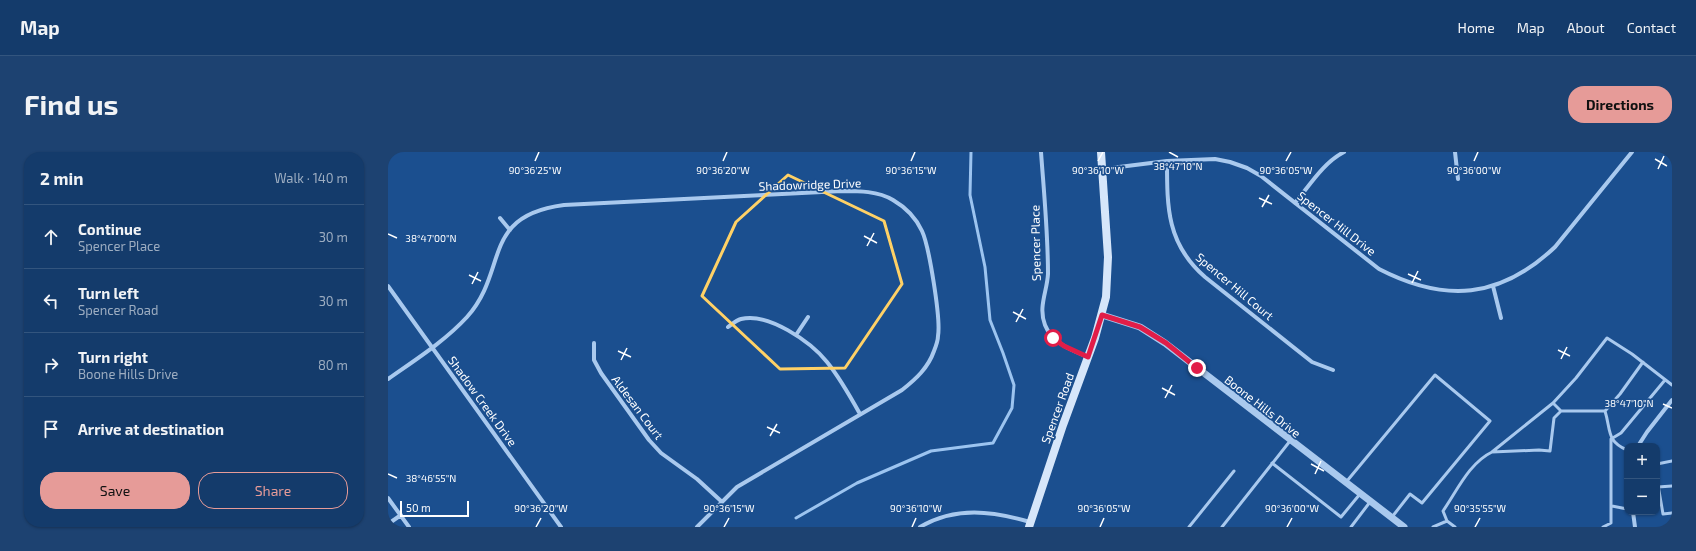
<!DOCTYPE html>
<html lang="en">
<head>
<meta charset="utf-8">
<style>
  body { margin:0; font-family:"Exo 2",sans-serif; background:#1d4271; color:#f1f3f6 }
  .controls { position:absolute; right:12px; bottom:12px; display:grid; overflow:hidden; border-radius:8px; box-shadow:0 1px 3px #0004 }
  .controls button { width:36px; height:36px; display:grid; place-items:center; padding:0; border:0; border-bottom:1px solid #33557e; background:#143b6b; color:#f1f3f6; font:20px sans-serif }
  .scale { position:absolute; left:12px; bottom:10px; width:69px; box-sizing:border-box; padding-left:4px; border:2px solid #fff; border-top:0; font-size:11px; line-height:14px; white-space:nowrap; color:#fff; -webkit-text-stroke:3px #1b4f8f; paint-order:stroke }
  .stop { position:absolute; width:12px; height:12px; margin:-9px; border:3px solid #e11d48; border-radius:50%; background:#fff }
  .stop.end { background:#e11d48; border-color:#fff; box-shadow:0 1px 4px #0008 }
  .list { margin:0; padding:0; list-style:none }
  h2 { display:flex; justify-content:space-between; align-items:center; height:52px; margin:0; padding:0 16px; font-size:17px }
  h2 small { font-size:13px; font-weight:400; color:#9dadc1 }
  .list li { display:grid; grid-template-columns:26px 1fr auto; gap:12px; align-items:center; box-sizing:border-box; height:64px; padding:0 16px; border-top:1px solid #33557e }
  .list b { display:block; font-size:15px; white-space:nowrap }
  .list p { margin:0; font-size:13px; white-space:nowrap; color:#9dadc1 }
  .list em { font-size:13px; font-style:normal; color:#9dadc1 }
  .actions { display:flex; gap:8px; padding:12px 16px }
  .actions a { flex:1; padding:9px 0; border:1px solid #e69b98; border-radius:16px; text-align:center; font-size:14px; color:#e69b98 }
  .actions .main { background:#e69b98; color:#111 }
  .icon { flex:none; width:22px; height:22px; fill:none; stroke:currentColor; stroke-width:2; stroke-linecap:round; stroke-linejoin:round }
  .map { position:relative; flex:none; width:1284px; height:375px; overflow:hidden; border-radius:16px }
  header { display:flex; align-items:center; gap:24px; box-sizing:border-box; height:56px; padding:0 20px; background:#143b6b; border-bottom:1px solid #33557e }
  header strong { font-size:19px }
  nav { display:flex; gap:22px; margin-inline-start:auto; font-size:14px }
  .intro { display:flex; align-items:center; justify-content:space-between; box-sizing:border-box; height:96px; padding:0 24px }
  h1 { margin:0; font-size:28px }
  .button { padding:10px 18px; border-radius:16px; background:#e69b98; color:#111; font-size:14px; font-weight:700 }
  main { display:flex; gap:24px; padding:0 24px }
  aside { flex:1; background:#143b6b; border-radius:16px; box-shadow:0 1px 3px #0004 }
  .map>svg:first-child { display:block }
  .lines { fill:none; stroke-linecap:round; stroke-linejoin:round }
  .stream { stroke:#9cc4f0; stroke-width:3 }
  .service { stroke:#a9c9ee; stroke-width:3 }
  .minor { stroke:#a9c9ee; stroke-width:4 }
  .tertiary { stroke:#a9c9ee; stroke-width:7 }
  .secondary { stroke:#d6e6fa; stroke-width:8 }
  .route { stroke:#e11d48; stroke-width:5 }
  .marked { fill:none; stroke:#ffd166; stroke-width:3; stroke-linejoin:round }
  .ticks { fill:none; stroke:#fff; stroke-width:1.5 }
  .labels { text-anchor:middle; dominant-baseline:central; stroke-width:3.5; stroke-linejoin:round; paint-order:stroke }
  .street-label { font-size:12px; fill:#fff; stroke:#1b4f8f }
  .ticks-label { font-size:10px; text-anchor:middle; fill:#fff; stroke:#1b4f8f; stroke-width:3.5; stroke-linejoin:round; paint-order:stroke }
</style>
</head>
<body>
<header>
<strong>Map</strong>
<nav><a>Home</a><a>Map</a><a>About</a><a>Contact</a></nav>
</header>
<div class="intro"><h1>Find us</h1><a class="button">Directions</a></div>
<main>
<aside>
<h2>2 min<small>Walk · 140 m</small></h2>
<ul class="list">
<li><svg class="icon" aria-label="ahead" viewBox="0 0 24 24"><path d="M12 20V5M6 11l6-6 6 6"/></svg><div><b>Continue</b><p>Spencer Place</p></div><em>30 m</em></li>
<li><svg class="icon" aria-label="left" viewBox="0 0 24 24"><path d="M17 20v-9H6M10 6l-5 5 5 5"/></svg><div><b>Turn left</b><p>Spencer Road</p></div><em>30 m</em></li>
<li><svg class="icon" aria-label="right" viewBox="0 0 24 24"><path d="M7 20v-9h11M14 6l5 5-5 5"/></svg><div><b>Turn right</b><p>Boone Hills Drive</p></div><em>80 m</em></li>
<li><svg class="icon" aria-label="arrive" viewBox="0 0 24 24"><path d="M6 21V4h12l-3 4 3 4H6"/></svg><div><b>Arrive at destination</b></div></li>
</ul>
<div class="actions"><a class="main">Save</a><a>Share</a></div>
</aside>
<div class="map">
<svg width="1284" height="375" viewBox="0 0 1284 375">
  <rect width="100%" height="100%" fill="#1b4f8f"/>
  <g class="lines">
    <path class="stream" d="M 408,366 L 469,331 L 543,299 L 605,291 L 624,256 L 626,233 L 615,201 L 602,168 L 597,115 L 582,43 L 583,0"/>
    <path class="service" d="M 1255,210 L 1232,242 L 1217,259 L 1173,259 L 1166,266 L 1162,299 L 1151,298 L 1104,300 L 1165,251 L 1188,226 L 1219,186 L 1244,202 L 1284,233
      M 1165,251 L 1173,259
      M 1217,259 C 1223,278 1218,289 1239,298
      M 884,311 L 953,365 L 972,342
      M 1269,312 L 1284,309
      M 1269,327 L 1275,362 L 1284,361
      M 959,329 L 1047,223 L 1102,269 L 1034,351 L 1022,342 L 1004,365
      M 1270,335 L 1284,334
      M 1224,354 L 1239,357
      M 801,375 L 846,319
      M 834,375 L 902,289
      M 963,375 L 982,350
      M 1045,375 L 1059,369
      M 1067,375 L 1059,369 L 1055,359 C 1069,339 1081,311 1104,300
      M 1215,375 L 1223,371 L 1223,287 L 1233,281 L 1277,228"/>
    <path class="minor" d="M 653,0 C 656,41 660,81 660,122 C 659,140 650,155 657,173 C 664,191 683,198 700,205
      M 1067,0 L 1070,27
      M 779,9 C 779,56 779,92 817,125 L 924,210 L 945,218
      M 715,17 L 779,9 L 827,7 L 842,10 L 859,16 L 873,24 L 991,117 C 1057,151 1112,147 1167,95 L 1244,0
      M 907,51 C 922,33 935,11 956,0
      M 112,66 L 122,78
      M 0,134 L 173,375
      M 1105,134 L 1113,166
      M 340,175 C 344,172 349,168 353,167 C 380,160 423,190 439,210 C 452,226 462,244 472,262
      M 408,183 L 420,165
      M 206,191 L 206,208 L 213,221 L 261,288 L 273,301 L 309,327 L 333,349
      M 0,227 C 27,208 57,189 79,165 C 121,118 92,64 176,53 L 454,39 C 471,39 490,39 505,48 C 517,55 528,66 534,79 C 541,94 553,167 550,184 C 550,189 548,194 546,199 C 540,216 528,227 514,238 L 349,335 L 309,375
      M 1250,294 L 1259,280 L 1284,248
      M 0,346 L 21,375
      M 1245,360 L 1247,375
      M 0,372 L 13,363
      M 532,375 C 568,354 604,359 642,370"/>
    <path class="tertiary" d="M 714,163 L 752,175 L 777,191 L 1016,375"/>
    <path class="secondary" d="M 641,375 L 675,273 L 707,186 L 718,145 L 720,105 L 713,0"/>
  </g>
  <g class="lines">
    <path class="route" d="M 665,186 L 676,194 L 700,205 L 714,163 L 752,175 L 778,191 L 809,216"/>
  </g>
  <path class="marked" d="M 400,23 L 496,69 L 514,132 L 457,216 L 392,217 L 314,144 L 348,70 Z"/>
  <path class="ticks" d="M 781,0 L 790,5M 1267,7 L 1279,14M 147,9 L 151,0M 335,9 L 339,0M 523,9 L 527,0M 710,9 L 715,0M 898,9 L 903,0M 1086,9 L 1090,0M 1270,17 L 1276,4M 871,46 L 884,52M 874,55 L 881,43M 0,82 L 9,86M 476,84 L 489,91M 479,94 L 486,81M 1020,122 L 1033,128M 81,123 L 93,129M 1024,131 L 1030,119M 84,132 L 90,120M 625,160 L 638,167M 628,170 L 635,157M 1170,198 L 1182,204M 230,199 L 243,205M 1173,207 L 1179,195M 233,208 L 239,196M 774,236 L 787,243M 777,246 L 784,233M 1275,252 L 1284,256M 379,275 L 392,281M 382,284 L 389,272M 923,312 L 936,319M 0,322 L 9,326M 927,322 L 933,309M 148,375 L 153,366M 336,375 L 341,366M 524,375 L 528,366M 712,375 L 716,366M 899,375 L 904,366M 1087,375 L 1092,366"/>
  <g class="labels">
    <g class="street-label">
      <text transform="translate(422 32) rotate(-2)">Shadowridge Drive</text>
      <text transform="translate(949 71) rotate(38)">Spencer Hill Drive</text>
      <text transform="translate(647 91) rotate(-91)">Spencer Place</text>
      <text transform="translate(847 134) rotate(40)">Spencer Hill Court</text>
      <text transform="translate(95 249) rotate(54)">Shadow Creek Drive</text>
      <text transform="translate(875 254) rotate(38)">Boone Hills Drive</text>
      <text transform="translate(250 255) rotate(53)">Aldesan Court</text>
      <text transform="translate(669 256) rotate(-70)">Spencer Road</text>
    </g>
  </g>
  <g class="ticks-label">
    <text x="790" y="18">38°47'10"N</text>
    <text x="147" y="22">90°36'25"W</text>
    <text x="335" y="22">90°36'20"W</text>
    <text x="523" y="22">90°36'15"W</text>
    <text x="710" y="22">90°36'10"W</text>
    <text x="898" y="22">90°36'05"W</text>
    <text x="1086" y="22">90°36'00"W</text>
    <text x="43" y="90">38°47'00"N</text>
    <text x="1241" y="255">38°47'10"N</text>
    <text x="43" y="330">38°46'55"N</text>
    <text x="153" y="360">90°36'20"W</text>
    <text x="341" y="360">90°36'15"W</text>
    <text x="528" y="360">90°36'10"W</text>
    <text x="716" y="360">90°36'05"W</text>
    <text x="904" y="360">90°36'00"W</text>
    <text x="1092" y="360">90°35'55"W</text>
  </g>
</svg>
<div class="controls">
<button>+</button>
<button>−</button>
</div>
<div class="scale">50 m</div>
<div class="stop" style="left:665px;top:186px"></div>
<div class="stop end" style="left:809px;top:216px"></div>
</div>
</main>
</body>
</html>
